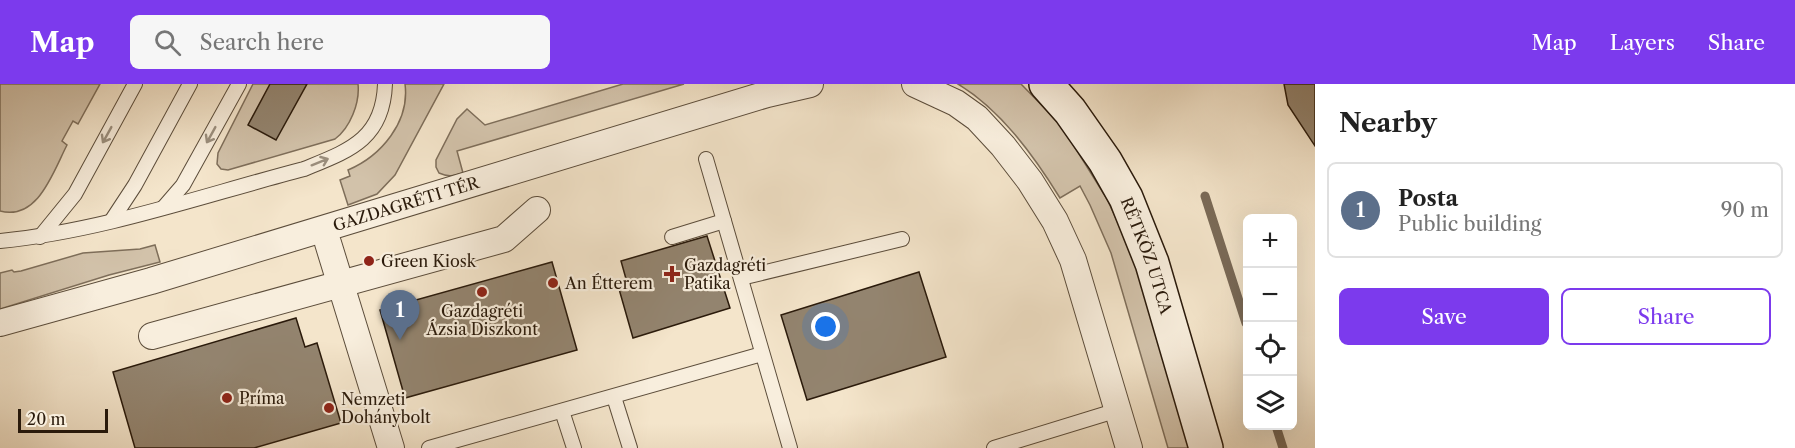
<!DOCTYPE html>
<meta charset="utf-8">
<style>
body{margin:0;font-family:"Libre Caslon Text",serif;background:#f6f6f6;color:#222}
.controls{position:absolute;right:18px;bottom:18px;display:grid;overflow:hidden;border-radius:9px;box-shadow:0 6px 24px #0002}
.controls button{width:54px;height:54px;display:grid;place-items:center;padding:0;border:0;border-bottom:2px solid #e0e0e0;background:#fff;color:#222;font:30px sans-serif}
.scale{position:absolute;left:18px;bottom:15px;width:90px;box-sizing:border-box;padding-left:6px;border:3px solid #2a1a0b;border-top:0;font-size:16px;line-height:21px;white-space:nowrap;color:#2a1a0b;-webkit-text-stroke:4px #f8eedd;paint-order:stroke}
.you{position:absolute;left:826px;top:243px;width:21px;height:21px;margin:-15px;border:4px solid #fff;border-radius:50%;background:#1a73e8;box-shadow:0 0 0 9px #1a73e833}
.badge{display:grid;place-items:center;width:39px;height:39px;border-radius:50%;background:#7c3aed;color:#fff;font-size:20px;font-weight:700}
.pin{position:absolute;translate:-50% -50px;filter:drop-shadow(0 2px 3px #0008)}
.pin::after{content:'';position:absolute;top:32px;width:21px;height:18px;background:inherit;clip-path:polygon(0 0,100% 0,50% 100%)}
.list{margin:0;padding:0;list-style:none}
h2{display:flex;justify-content:space-between;align-items:center;height:78px;margin:0;padding:0 24px;font-size:26px}
h2 small{font-size:20px;font-weight:400;color:#767676}
.list li{display:grid;grid-template-columns:39px 1fr auto;gap:18px;align-items:center;box-sizing:border-box;height:96px;margin:0 12px 12px;padding:0 12px;border:2px solid #e0e0e0;border-radius:9px}
.list b{display:block;font-size:22px;white-space:nowrap}
.list p{margin:0;font-size:20px;white-space:nowrap;color:#767676}
.list em{font-size:20px;font-style:normal;color:#767676}
.actions{display:flex;gap:12px;padding:18px 24px}
.actions a{flex:1;padding:14px 0;border:2px solid #7c3aed;border-radius:9px;text-align:center;font-size:21px;color:#7c3aed}
.actions .main{background:#7c3aed;color:#fff}
.icon{flex:none;width:33px;height:33px;fill:none;stroke:currentColor;stroke-width:2;stroke-linecap:round;stroke-linejoin:round}
.map{position:relative;flex:none;width:1315px;height:364px;overflow:hidden}
header{display:flex;align-items:center;gap:36px;box-sizing:border-box;height:84px;padding:0 30px;background:#7c3aed;color:#fff}
header strong{font-size:28px}
nav{display:flex;gap:33px;margin-inline-start:auto;font-size:21px}
.search{width:420px;height:54px;background:#f6f6f6;display:flex;align-items:center;gap:15px;box-sizing:border-box;padding:0 21px;border-radius:9px;color:#767676;font-size:22px}
main{display:flex}
aside{flex:1;background:#fff}
.map>svg:first-child{display:block}
.green{fill:#d2c2aa;stroke:#7e6e5a;stroke-width:1.5}
.lines{fill:none;stroke-linecap:round;stroke-linejoin:round}
.stream{stroke:#7a6a57;stroke-width:9}
.building{fill:#93846f;stroke:#2a1a0b;stroke-width:1.5}
.lane-casing{stroke:#5c4d3b;stroke-width:16}
.street-casing{stroke:#5c4d3b;stroke-width:28}
.secondary-casing{stroke:#2a1a0b;stroke-width:36}
.lane{stroke:#f8eedd;stroke-width:14}
.street{stroke:#f8eedd;stroke-width:26}
.secondary{stroke:#f8eedd;stroke-width:33}
.oneway{stroke:#9b8f7e}
.poi-dot{fill:#8f2418;stroke:#f8eedd;stroke-width:2}
.labels{text-anchor:middle;dominant-baseline:central;stroke-width:4.5;stroke-linejoin:round;paint-order:stroke}
.street-label{font-size:16px;fill:#2a1a0b;stroke:#f8eedd}
.poi-label{font-size:16px;fill:#2a1a0b;stroke:#f8eedd;text-anchor:start}
</style>
<header>
<strong>Map</strong>
<div class="search"><svg class="icon" aria-label="search" viewBox="0 0 24 24"><circle cx="10" cy="10" r="6"/><path d="M15 15l6 6"/></svg>Search here</div>
<nav><a>Map</a><a>Layers</a><a>Share</a></nav>
</header>
<main>
<div class="map">
<svg width="1315" height="364" viewBox="0 0 1315 364">
<rect width="100%" height="100%" fill="#f4e5cb"/>
<filter id="stains"><feTurbulence type="fractalNoise" baseFrequency=".00333" numOctaves="4"/><feColorMatrix values="0 0 0 0 .2 0 0 0 0 .09 0 0 0 0 .02 0 0 0 .5 -.17"/></filter>
<radialGradient id="worn" r=".72"><stop offset=".6" stop-color="#630" stop-opacity="0"/><stop offset="1" stop-color="#630" stop-opacity=".3"/></radialGradient>
<g class="green">
<path d="M0 0H100L78 40 73 37 62 57 67 61C53 88 38 137 0 127Z"/>
<path d="M253 0H358C360 19 350 44 335 55L228 86 221 85 217 80 218 69Z"/>
<path d="M405 0H444L395 91 377 110 348 121 340 96 350 92 348 86C381 72 410 38 405 0Z"/>
<path d="M623 0H684L457 67 463 89C453 92 448 93 439 89L436 83V76L457 35 467 25 485 41Z"/>
<path d="M958 0H1021L1061 41 1107 115 1131 167 1140 194 1190 364H1168L1111 169 1090 121 1080 102 1060 114C1034 72 1001 26 958 0Z"/>
<path d="M155 161 160 178 109 191 0 225V189L12 186 14 188 21 187 83 169 140 165Z"/>
</g>
<g class="lines">
<g class="stream">
<path d="M1205 112 1246 239"/>
<path d="M1276 342 1283 364"/>
</g>
</g>
<g class="building">
<path d="M270 0H307L276 56 248 41Z"/>
<path d="M1284 0H1315V62L1288 21Z"/>
<path d="M707 152 730 224 633 254 619 205 628 202 621 177Z"/>
<path d="M552 178 577 266 405 314 380 226Z"/>
<path d="M919 188 946 273 807 316 781 231Z"/>
<path d="M296 234 305 263 317 259 341 339 254 364H135L113 288Z"/>
</g>
<g class="lines">
<defs>
<g id="lane">
<path d="M706 75 790 364"/>
<path d="M164 123 183 101 239 0"/>
<path d="M112 136 135 101 190 0"/>
<path d="M40 153 75 110 135 0"/>
<path d="M672 153 724 137"/>
<path d="M0 157C103 147 204 111 304 85 348 67 383 56 385 0"/>
<path d="M741 194 902 155"/>
<path d="M614 313 630 364"/>
<path d="M562 327 574 364"/>
<path d="M429 364 762 270"/>
<path d="M994 364 1118 326"/>
</g>
<g id="street">
<path d="M915 0 956 19 977 34 1003 62 1030 97 1055 137 1073 176 1129 364"/>
<path d="M328 159 391 364"/>
<path id="s1" d="M0 239 151 197 767 10 810 0"/>
<path d="M152 252 504 155 537 126"/>
</g>
<g id="secondary">
<path id="s2" d="M1046 0 1070 27 1105 77 1126 114 1152 179 1206 364"/>
</g>
</defs>
<use href="#lane" class="lane-casing"/>
<use href="#street" class="street-casing"/>
<use href="#secondary" class="secondary-casing"/>
<use href="#lane" class="lane"/>
<use href="#street" class="street"/>
<use href="#secondary" class="secondary"/>
</g>
<defs><path id="oneway-shaft" d="M-6 0H5M1.5-3L5.5 0L1.5 3" fill="none" stroke-width="1.6" stroke-linecap="round" stroke-linejoin="round" transform="scale(1.5)"/></defs>
<g class="oneway">
<use href="#oneway-shaft" transform="translate(107 51) rotate(119)"/>
<use href="#oneway-shaft" transform="translate(211 51) rotate(119)"/>
<use href="#oneway-shaft" transform="translate(320 78) rotate(-22)"/>
</g>
<g class="poi-dot">
<circle cx="369" cy="177" r="6"/>
<path d="M669 181h6v6h6v6h-6v6h-6v-6h-6v-6h6z"/>
<circle cx="553" cy="199" r="6"/>
<circle cx="482" cy="208" r="6"/>
<circle cx="227" cy="314" r="6"/>
<circle cx="329" cy="324" r="6"/>
</g>
<g class="labels">
<g class="street-label">
<text stroke="none"><textPath href="#s1" startOffset="423">GAZDAGRÉTI TÉR</textPath></text>
<text stroke="none"><textPath href="#s2" startOffset="201">RÉTKÖZ UTCA</textPath></text>
</g>
<g class="poi-label">
<text x="381" y="177">Green Kiosk</text>
<text x="684" y="181">Gazdagréti<tspan x="684" dy="18">Patika</tspan></text>
<text x="565" y="199">An Étterem</text>
<text x="482" y="227" text-anchor="middle">Gazdagréti<tspan x="482" dy="18">Ázsia Diszkont</tspan></text>
<text x="239" y="314">Príma</text>
<text x="341" y="315">Nemzeti<tspan x="341" dy="18">Dohánybolt</tspan></text>
</g>
</g>
<rect width="100%" height="100%" filter="url(#stains)"/>
<rect width="100%" height="100%" fill="url(#worn)"/>
</svg>
<div class="controls">
<button>+</button>
<button>−</button>
<button><svg class="icon" aria-label="locate" viewBox="0 0 24 24"><circle cx="12" cy="12" r="6"/><path d="M12 2v4M12 18v4M2 12h4M18 12h4"/></svg></button>
<button><svg class="icon" aria-label="layers" viewBox="0 0 24 24"><path d="M12 4l9 5-9 5-9-5zM3 14l9 5 9-5"/></svg></button>
</div>
<div class="scale">20 m</div>
<div class="you"></div>
<div class="pin badge" style="left:400px;top:256px;background:#5c6f8a">1</div>
</div>
<aside>
<h2>Nearby<small></small></h2>
<ul class="list">
<li><span class="badge" style="background:#5c6f8a">1</span><div><b>Posta</b><p>Public building</p></div><em>90 m</em></li>
</ul>
<div class="actions"><a class="main">Save</a><a>Share</a></div>
</aside>
</main>
